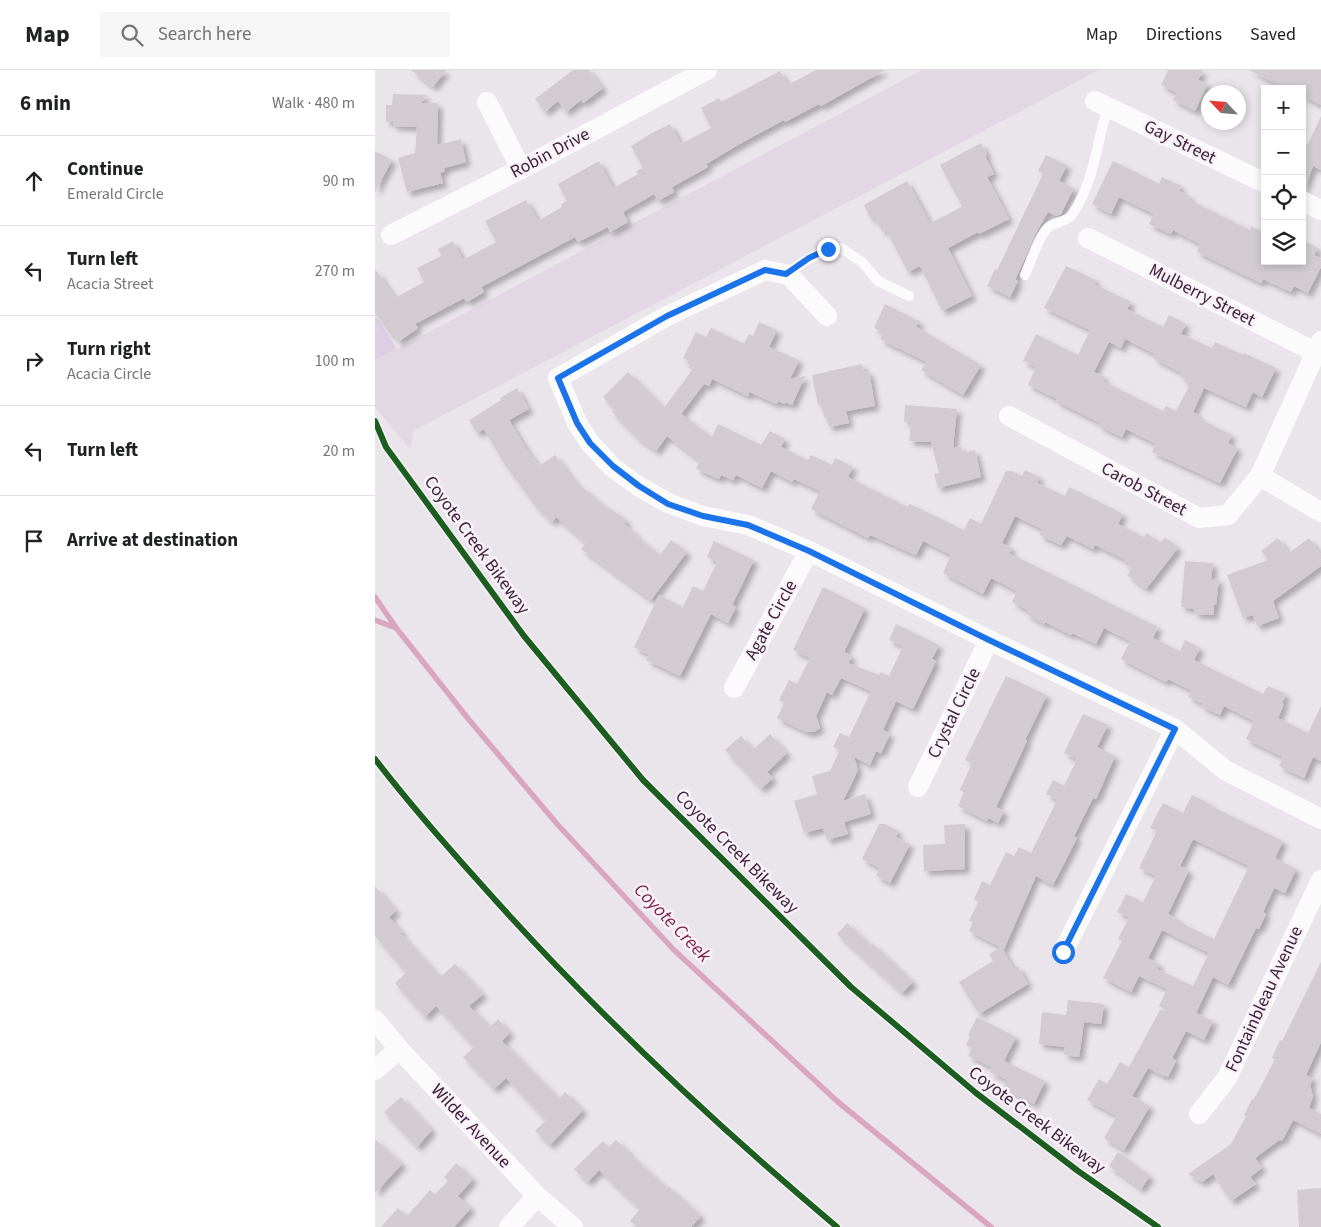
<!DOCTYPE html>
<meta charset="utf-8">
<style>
body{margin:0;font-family:"Source Sans 3",sans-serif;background:#f6f6f6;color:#202124}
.controls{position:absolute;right:15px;top:15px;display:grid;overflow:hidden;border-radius:0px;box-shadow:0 2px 8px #0003}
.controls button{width:45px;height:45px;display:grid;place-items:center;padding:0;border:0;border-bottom:1px solid #e0e0e0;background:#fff;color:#202124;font:25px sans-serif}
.compass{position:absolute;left:826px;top:15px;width:45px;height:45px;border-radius:50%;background:#fff;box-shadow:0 2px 8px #0003;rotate:296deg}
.stop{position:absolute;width:15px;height:15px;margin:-11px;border:4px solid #1a73e8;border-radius:50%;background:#fff}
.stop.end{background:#1a73e8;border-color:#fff;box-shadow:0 1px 5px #0008}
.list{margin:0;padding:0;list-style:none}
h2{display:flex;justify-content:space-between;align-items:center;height:65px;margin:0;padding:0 20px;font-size:21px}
h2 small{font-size:16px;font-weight:400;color:#757577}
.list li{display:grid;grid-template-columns:32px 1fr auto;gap:15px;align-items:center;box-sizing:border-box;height:90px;padding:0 20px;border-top:1px solid #e0e0e0}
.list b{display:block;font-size:19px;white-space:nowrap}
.list p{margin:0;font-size:16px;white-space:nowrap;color:#757577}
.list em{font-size:16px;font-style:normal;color:#757577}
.icon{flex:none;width:28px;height:28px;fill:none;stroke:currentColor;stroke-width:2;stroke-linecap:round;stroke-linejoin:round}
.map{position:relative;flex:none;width:946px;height:1157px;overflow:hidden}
header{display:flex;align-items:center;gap:30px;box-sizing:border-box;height:70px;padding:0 25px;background:#fff;border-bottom:1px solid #e0e0e0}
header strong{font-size:24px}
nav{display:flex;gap:28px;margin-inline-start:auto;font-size:18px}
.search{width:350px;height:45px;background:#f6f6f6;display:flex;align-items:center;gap:12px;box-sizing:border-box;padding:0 18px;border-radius:0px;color:#757577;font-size:19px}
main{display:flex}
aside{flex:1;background:#fff}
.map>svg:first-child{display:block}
.built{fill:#e1d8e3}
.green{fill:#ddcee4}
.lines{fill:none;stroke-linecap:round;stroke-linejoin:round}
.stream{stroke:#daa5be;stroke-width:5.5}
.building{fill:#d2ccd2;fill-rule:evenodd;filter:url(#shadow)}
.lane{stroke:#fcfbfc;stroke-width:10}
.street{stroke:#fcfbfc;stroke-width:20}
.cycleway-casing{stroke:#f9f3f9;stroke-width:9}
.cycleway{stroke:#1b5e20;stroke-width:6}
.route{stroke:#1a73e8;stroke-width:6}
.labels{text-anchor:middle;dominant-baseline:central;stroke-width:5;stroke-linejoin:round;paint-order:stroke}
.street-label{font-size:18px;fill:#3f223b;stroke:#f9f3f9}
.water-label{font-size:19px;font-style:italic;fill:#7c1b45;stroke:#f9f3f9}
</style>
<header>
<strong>Map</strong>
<div class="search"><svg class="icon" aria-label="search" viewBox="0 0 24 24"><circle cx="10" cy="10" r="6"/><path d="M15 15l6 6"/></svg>Search here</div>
<nav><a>Map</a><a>Directions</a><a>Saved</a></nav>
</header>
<main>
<aside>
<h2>6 min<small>Walk · 480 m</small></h2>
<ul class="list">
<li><svg class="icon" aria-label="ahead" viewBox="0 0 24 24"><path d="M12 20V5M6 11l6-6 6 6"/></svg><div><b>Continue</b><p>Emerald Circle</p></div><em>90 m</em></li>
<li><svg class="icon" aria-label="left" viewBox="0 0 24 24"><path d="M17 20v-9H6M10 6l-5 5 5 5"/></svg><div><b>Turn left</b><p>Acacia Street</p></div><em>270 m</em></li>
<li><svg class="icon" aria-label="right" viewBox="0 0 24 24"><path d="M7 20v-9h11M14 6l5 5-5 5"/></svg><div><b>Turn right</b><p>Acacia Circle</p></div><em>100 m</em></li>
<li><svg class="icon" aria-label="left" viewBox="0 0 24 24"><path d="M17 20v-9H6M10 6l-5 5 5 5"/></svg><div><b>Turn left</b></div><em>20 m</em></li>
<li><svg class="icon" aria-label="arrive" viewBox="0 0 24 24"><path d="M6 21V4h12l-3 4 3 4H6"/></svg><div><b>Arrive at destination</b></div></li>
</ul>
</aside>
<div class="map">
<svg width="946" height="1157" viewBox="0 0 946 1157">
<defs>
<filter id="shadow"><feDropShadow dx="4.5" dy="4.5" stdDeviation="2.5" flood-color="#0004"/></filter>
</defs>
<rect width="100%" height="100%" fill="#eae5eb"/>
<path class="built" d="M547 0H724L38 361 36 380 0 337V288L22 279Z"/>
<path class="green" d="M0 245 22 279 0 289Z"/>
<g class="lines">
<g class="stream">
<path d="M0 527 22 559 95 651 183 755 299 880 463 1032 616 1157"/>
<path d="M0 550 21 558"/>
</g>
</g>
<g class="building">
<path d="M36 0H71L58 17Z"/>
<path d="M198 0H214L228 18 208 33 206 30 191 42 183 31 170 42 160 29Z"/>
<path d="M441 0H510L446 36 444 34 410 52 409 50 368 72 331 94 333 97 297 117 299 122 283 131 279 124 248 142 253 152 235 162 233 157 203 172 200 167 106 217 109 222 92 232 89 228 40 254 43 258 23 272 18 264 16 265 0 243V199L20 228 49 212 42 198 66 186 63 179 78 171 88 190 121 172 110 151 151 130 163 151 187 137 186 134 192 131 183 114 224 91 238 118 263 104 261 101 268 98 256 76 275 64 295 54 306 74 336 58 326 38 344 28 346 32 405 1 413 15Z"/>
<path d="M793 0H828L823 10 833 14 820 41 798 30 802 23 786 15Z"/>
<path d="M874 0H946V35L927 26V19H913Z"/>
<path d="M18 24 52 25 46 33H63L62 75 86 69 91 92 69 98 70 101 65 103 68 113 32 122 23 88 40 83 42 57 18 56V52H11V35H17Z"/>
<path d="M946 46V100L938 96 929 120 927 119V71L933 74Z"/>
<path d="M606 73 612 84 610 86 619 104 612 107 634 149 604 164 603 162 573 178 597 226 567 241 545 196 533 202 511 160 508 162 499 147 496 149 489 135 532 111 555 153 581 140 587 136 565 95Z"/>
<path d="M0 81 17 90 0 122Z"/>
<path d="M671 85 692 95 684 111 699 118 686 144 682 146 673 142 662 161 640 210 643 211 635 227 612 216 620 199 622 200 668 104 663 101Z"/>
<path d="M738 91 784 114 787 107 806 116 804 121 815 126 813 129 875 160 876 156 890 163V191H927V170L943 178 939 185 946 189V197L933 223 919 216 916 222 888 209 886 213 822 182 825 174 798 160 796 164 774 154 779 144 744 127 736 144 717 134Z"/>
<path d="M691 196 721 210 719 214 756 232 752 239 788 257 794 245 811 254 806 264 837 278 840 272 868 285 869 283 901 298 887 327 878 322 871 337 829 318 818 342 824 345 823 348 857 365 853 373 863 378 845 413 777 382 781 374 751 359 747 367 724 356 725 353 681 331 682 329 653 315 661 297 648 291 661 264 703 285 715 260 669 238ZM750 269 780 284 778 288 807 303 805 306 813 310 811 315 814 316 801 341 791 336 788 341 728 311 730 307 719 302 734 272 746 278Z"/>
<path d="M510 234 546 252 540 256 606 295 588 325 546 300 552 292 506 270 507 262 499 258Z"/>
<path d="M384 252 402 260 394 277 424 290 415 309 430 306 417 335 410 332 409 334 403 331 402 334 374 322 373 326 337 309 334 316 329 314 306 344 337 367 343 354 386 375 395 361 410 369 406 377 433 390 436 385 457 395 460 388 478 397 473 407 533 437 535 434 589 460 595 448 606 454 631 401H637L647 406 650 400 665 407 662 413 690 426 694 417 748 444 743 454 769 467 772 463 785 473 790 467 803 478 771 519 752 505 757 499 749 493 751 490 720 475 718 479 692 466 686 475 664 465 667 459 640 446 627 473 637 478 634 483 783 557 778 568 805 581 810 570 825 578 819 590 888 624 893 616 911 624 907 633 909 634 903 648 933 663 946 636V691L938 687 929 708 904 696 908 687 871 669 879 651 849 636 845 645 826 636 828 634 813 627 817 621 793 609 791 612 746 589 755 571 729 558 721 574 697 563 696 565 670 552 669 554 651 544 653 540 637 532 642 521 616 508 608 524 568 503 576 485 548 471 541 485 495 465 493 468 436 439 445 421 419 409 417 412 396 401 387 418 361 405 358 410 346 405 344 409 321 399 325 391 292 366 281 381 264 369 237 342 240 339 228 327 253 302 289 338 317 300 313 298 316 292 308 288 321 262 331 267 336 258 367 273H369L374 264 378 266Z"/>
<path d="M487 294 489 302 494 301 500 336 471 341 474 353 454 357 451 347H449L446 334 443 335 437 305Z"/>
<path d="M142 318 154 339 134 350 152 380 164 396 180 385 205 419 207 417 234 440 236 439 252 451 249 454 261 464 260 465 285 485 296 470 312 482 276 530 206 479 211 473 181 447 177 452 162 438 128 392 109 359 102 363 94 350 126 330 125 328Z"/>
<path d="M530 335 582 339 578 378 586 376 588 383 600 380 606 407 563 418 559 404 564 403 556 372 534 371 536 352H529Z"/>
<path d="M903 468 914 483 934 468 946 485V496L898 531 904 548 882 556 878 545 868 548 852 505 893 490 886 481Z"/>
<path d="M339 471 379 490 357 535 361 537 353 553 336 544 305 606 271 590 274 585 259 577 284 525 308 537 318 516 328 521 342 492 332 487Z"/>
<path d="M810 491 838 493 836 510 844 508 841 535H839V545L819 544 820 539 806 537Z"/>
<path d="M448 517 490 538 469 582 477 586 473 593 504 605 505 602 514 606 528 576 514 570 521 554 564 575 557 589 561 591 538 639 521 631 508 660 515 664 506 683 501 681 495 695 479 687 483 700 468 731 490 724 496 744 469 752 473 764 452 770 448 758 429 763 419 731 442 724 437 706 455 701 465 680 458 677 465 663 474 667 496 621 466 608 457 625 452 622 441 646 445 658 439 662H431L402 648 409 633 404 630 414 610 422 614 435 588 418 580Z"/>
<path d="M631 606 672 625 650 670 652 671 621 737 629 741 623 753 613 748 612 751 583 736 589 722 585 720 597 693 590 690Z"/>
<path d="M708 644 733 655 722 677 740 686 721 729 718 728 699 766 702 768 678 815 661 806 629 879 594 861 598 852 594 851 603 832 599 829 607 811 615 815 631 782 639 786 644 777 656 783 682 730 671 724 678 710 689 716 702 689 689 683Z"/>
<path d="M395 664 412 683 392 702 398 708 386 719 350 680 366 666 378 680Z"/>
<path d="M817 725 835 734 834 735 908 771 900 788 921 799 910 823 899 818 888 842 891 844 884 859 881 858 853 915 838 907 821 943 838 951 829 970 811 961 797 988 801 991 793 1007 789 1005 788 1006 773 998 757 1026 775 1036 749 1080 729 1068 742 1046 712 1030 724 1009 732 1014 745 992 754 997 785 940 795 942 784 936 792 919 764 906 756 922 728 908 747 871 743 869 754 847 742 842 751 824 768 832 781 806 764 798 782 761 775 758 788 733 808 743ZM818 769 874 796 839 869 804 852 805 850 793 844 814 800 805 796ZM787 860 834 883 818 916 782 899 784 894 773 888Z"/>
<path d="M504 754H510L523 761 521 767 535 774 515 813 501 806 505 798 487 789Z"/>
<path d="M590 754V799L549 801 548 775 570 774 569 755Z"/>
<path d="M0 816 21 841 14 847 27 862 25 863 65 907 80 894 108 924 94 936 115 957 123 949 135 963 127 971 184 1029 190 1022 208 1040 175 1075 160 1061 171 1050 156 1034 131 1008 119 1019 88 987 99 977 61 936 50 947 20 913 31 903 0 866Z"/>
<path d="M472 853 496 876 497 873 538 912 527 923 462 864Z"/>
<path d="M626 877 639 899 643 896 653 914 604 944 584 912 618 891 614 884Z"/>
<path d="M946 892V972L931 1005 938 1008 935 1015 938 1026 934 1038 946 1044V1064L918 1050 907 1071 904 1070 880 1088 887 1098 875 1107 881 1114 856 1131 838 1104 827 1112 813 1104 856 1074 871 1046 869 1045 877 1029 878 1030 888 1013 900 989 897 988 905 970 907 971Z"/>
<path d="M693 930 729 934 726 954 709 952 704 987 689 985 690 977 664 974 667 942 691 945Z"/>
<path d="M602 947 641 967 629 991 670 1011 659 1034 643 1026 629 1016 632 1010 615 1002 617 997 593 986 597 978 591 975 595 966 593 965Z"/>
<path d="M26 1027 57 1060 42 1077 9 1042Z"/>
<path d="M0 1069 27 1094 0 1123Z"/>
<path d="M241 1070 254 1082 253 1083 292 1118 294 1117 326 1146 316 1157H262L255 1151 265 1139 224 1100 213 1112 199 1099 228 1071 234 1077Z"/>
<path d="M743 1082 775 1106 766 1119 734 1096Z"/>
<path d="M81 1093 98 1109 83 1126 96 1138 79 1157H6L23 1138 32 1146 55 1120 60 1124 73 1111 69 1107Z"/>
<path d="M946 1118V1157H924L922 1120Z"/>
</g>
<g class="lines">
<g class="lane">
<path d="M411 204C428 192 444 180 466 178L487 192 503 211 534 226"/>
<path d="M650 205C655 194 665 162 675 156 684 151 694 152 700 140 720 108 722 71 733 37"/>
</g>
<g class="street">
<path d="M720 31 890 113"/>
<path d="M112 32 146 99"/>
<path d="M927 131 946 140"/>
<path d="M16 165 146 99 332 0"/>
<path d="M713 168 940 282"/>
<path d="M452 246 414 205 390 200 292 246 183 308 202 353 215 373 237 397 263 416 293 433 328 446 373 455 434 481 614 570 800 659 850 700 946 749"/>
<path d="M634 346 824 448 853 445 885 406 946 442"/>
<path d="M885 406 946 271"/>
<path d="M359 618 434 481"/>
<path d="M543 717 614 570"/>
<path d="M688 882 800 659"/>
<path d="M0 950 24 979 162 1126 198 1157"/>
<path d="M0 1000 24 979"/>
<path d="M824 1044 852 1008 946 810"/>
<path d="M134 1157 162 1126"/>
</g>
<defs>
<g id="cycleway">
<path d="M0 351 11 377 149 566 268 710 476 917 601 1023 703 1101 783 1157"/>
<path d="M0 689C33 732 69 773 105 813 215 937 335 1050 462 1157"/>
</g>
</defs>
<use href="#cycleway" class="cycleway-casing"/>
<use href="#cycleway" class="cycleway"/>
</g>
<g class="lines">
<path class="route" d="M453 179 434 188 411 204 390 200 292 246 183 308 202 353 215 373 238 396 264 416 293 434 328 446 373 455 434 481 614 570 800 659 688 882"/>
</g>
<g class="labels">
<g class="street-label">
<text transform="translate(805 72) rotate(26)">Gay Street</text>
<text transform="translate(175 83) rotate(-28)">Robin Drive</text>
<text transform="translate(827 225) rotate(27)">Mulberry Street</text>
<text transform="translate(769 419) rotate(28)">Carob Street</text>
<text transform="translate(102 475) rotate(54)">Coyote Creek Bikeway</text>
<text transform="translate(396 550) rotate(-61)">Agate Circle</text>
<text transform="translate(579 643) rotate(-64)">Crystal Circle</text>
<text transform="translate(362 782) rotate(45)">Coyote Creek Bikeway</text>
<text transform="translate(889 929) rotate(-65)">Fontainbleau Avenue</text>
<text transform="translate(662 1050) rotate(37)">Coyote Creek Bikeway</text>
<text transform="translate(96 1056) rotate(47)">Wilder Avenue</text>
</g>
<g class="water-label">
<text transform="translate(297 853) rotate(46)">Coyote Creek</text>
</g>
</g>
</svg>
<div class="controls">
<button>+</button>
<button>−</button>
<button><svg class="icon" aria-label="locate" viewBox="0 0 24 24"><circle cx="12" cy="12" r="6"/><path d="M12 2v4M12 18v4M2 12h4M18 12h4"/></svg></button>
<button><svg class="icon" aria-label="layers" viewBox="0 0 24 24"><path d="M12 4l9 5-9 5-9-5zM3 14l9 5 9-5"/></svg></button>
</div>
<svg class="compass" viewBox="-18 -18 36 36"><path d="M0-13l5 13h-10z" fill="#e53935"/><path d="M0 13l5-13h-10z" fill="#757577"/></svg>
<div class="stop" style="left:688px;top:882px"></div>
<div class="stop end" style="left:453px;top:179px"></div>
</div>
</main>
